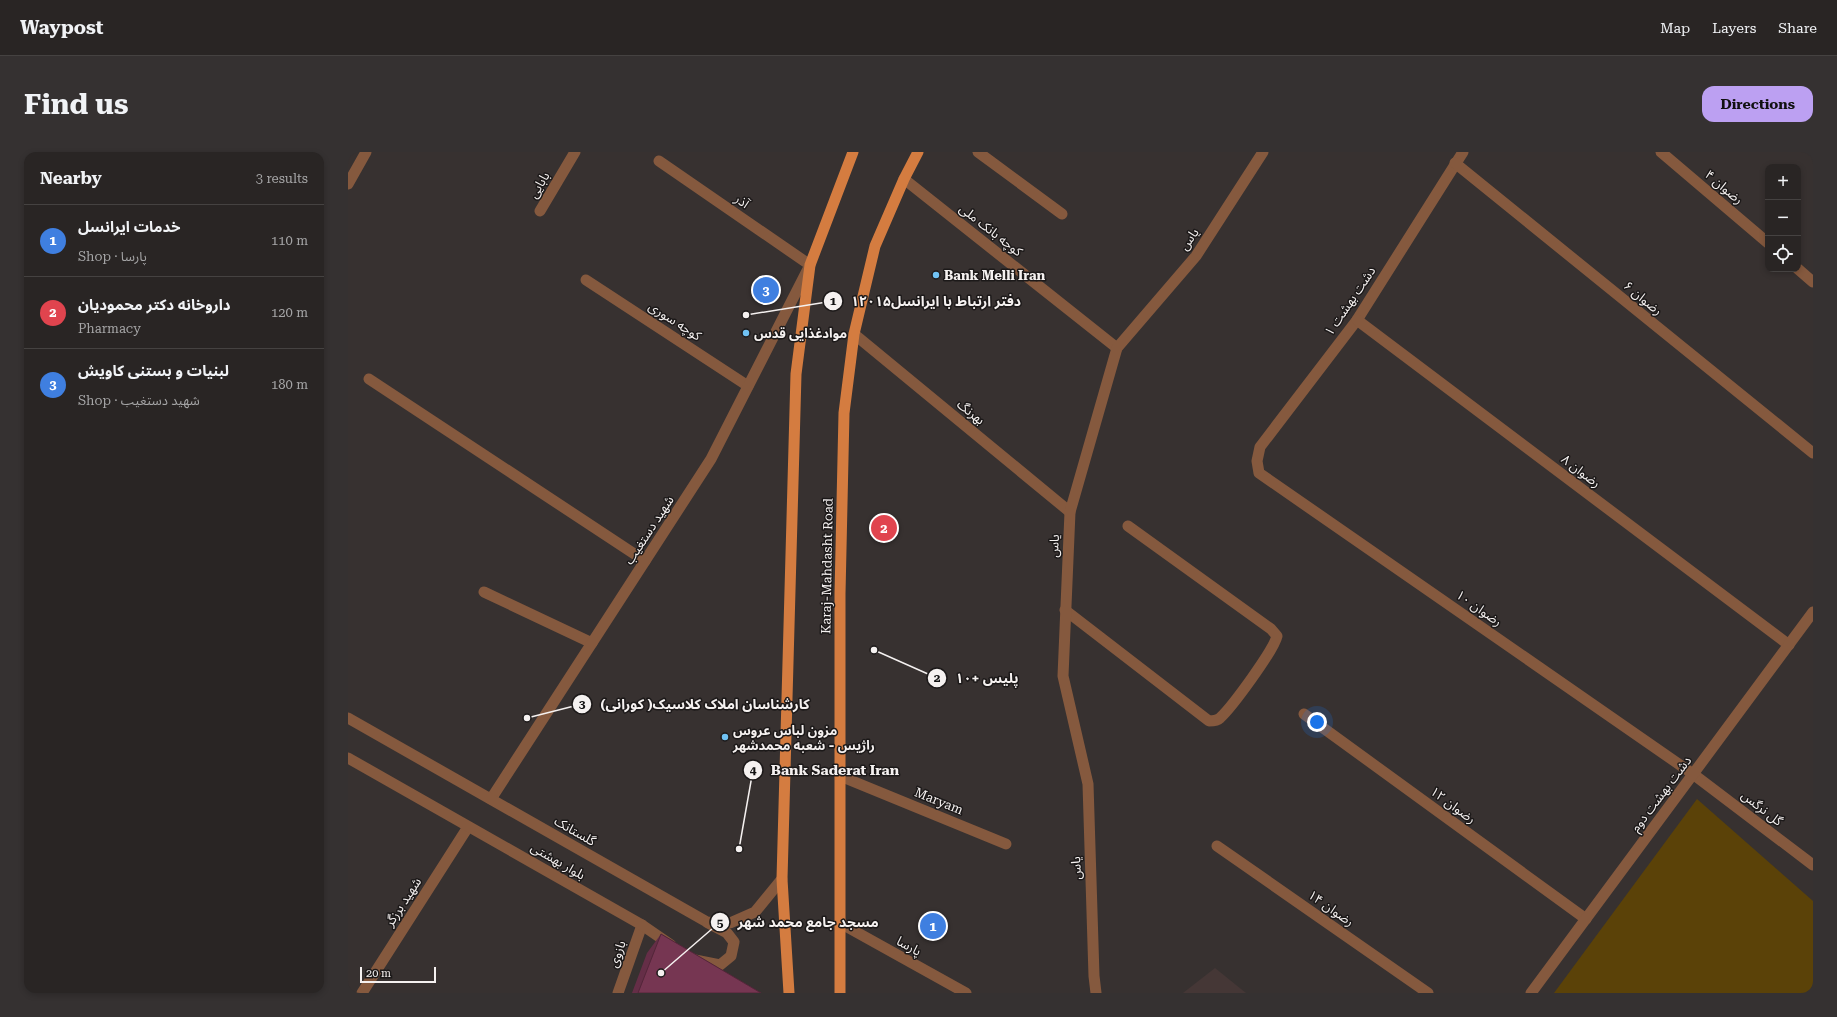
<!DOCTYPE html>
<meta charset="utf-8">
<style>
body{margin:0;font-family:"Roboto Serif","Noto Sans Arabic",serif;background:#353131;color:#f1f3f6}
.controls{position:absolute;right:12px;top:12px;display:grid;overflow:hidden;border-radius:8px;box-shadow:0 2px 6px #0003}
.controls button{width:36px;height:36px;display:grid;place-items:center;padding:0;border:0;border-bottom:1px solid #454241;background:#292524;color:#f1f3f6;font:20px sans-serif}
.scale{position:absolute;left:12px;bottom:10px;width:76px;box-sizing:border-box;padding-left:4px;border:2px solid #f5f1f0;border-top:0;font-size:11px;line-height:14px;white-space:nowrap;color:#f5f1f0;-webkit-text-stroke:3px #1c1919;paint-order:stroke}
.you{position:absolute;left:969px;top:570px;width:14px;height:14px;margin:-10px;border:3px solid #fff;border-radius:50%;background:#1a73e8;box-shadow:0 0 0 6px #1a73e833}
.badge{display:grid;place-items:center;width:26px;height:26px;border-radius:50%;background:#bca0f2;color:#fff;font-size:13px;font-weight:700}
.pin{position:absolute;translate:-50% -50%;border:2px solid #fff;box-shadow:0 1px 4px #0006}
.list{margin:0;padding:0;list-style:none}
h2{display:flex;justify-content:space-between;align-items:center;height:52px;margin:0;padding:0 16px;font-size:17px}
h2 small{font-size:13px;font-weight:400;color:#a5a5a6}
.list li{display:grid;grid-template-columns:26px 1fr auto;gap:12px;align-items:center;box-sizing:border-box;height:72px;padding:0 16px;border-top:1px solid #454241}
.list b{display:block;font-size:15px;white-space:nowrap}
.list p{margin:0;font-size:13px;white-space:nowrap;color:#a5a5a6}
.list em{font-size:13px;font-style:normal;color:#a5a5a6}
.icon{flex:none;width:22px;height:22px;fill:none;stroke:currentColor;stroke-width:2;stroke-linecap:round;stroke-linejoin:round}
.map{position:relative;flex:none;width:1465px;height:841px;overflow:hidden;border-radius:12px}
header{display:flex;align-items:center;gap:24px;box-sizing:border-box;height:56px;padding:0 20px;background:#292524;border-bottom:1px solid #454241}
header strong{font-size:19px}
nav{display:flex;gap:22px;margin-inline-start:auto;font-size:14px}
.intro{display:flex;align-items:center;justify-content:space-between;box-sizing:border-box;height:96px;padding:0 24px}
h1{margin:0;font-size:28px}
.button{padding:10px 18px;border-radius:12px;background:#bca0f2;color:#111;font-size:14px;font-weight:700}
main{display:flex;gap:24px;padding:0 24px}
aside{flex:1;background:#292524;border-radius:12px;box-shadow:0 2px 6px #0003}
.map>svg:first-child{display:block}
.built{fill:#453736}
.green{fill:#5b4208}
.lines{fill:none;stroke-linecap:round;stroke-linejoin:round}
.service{stroke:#85593e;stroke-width:11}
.minor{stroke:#85593e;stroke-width:11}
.tertiary{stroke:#85593e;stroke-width:11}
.primary{stroke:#d47c40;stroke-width:11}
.wall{fill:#652e47}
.building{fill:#763652;stroke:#532639}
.poi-dot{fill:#70c2f4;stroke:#1c1919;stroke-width:1.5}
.labels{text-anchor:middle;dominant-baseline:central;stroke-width:3;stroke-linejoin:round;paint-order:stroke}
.street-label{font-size:13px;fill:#f5f1f0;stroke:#1c1919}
.poi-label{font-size:13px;font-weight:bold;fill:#f5f1f0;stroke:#1c1919;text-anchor:start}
.leader{fill:none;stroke:#f5f1f0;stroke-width:1.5}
.callout-dot{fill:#f5f1f0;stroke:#1c1919;stroke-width:1.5}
.mark-label{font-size:12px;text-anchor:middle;font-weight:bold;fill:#111}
.callout-label{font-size:14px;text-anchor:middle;font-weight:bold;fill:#f5f1f0;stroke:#1c1919;stroke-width:3;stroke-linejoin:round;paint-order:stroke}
</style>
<header>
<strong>Waypost</strong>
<nav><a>Map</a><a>Layers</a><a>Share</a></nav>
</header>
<div class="intro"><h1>Find us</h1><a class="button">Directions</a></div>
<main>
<aside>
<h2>Nearby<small>3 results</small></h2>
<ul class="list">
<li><span class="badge" style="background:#3f7fe0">1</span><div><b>خدمات ایرانسل</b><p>Shop · پارسا</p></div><em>110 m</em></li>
<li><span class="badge" style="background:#e0444e">2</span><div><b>داروخانه دکتر محمودیان</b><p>Pharmacy</p></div><em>120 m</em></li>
<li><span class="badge" style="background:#3f7fe0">3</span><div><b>لبنیات و بستنی کاویش</b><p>Shop · شهید دستغیب</p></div><em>180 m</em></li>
</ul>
</aside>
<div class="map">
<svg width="1465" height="841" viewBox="0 0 1465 841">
<rect width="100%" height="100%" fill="#373130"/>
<path class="built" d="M867 816 898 841H835Z"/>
<path class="green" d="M1349 647 1465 749V841H1206Z"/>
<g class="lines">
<path class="service" d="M238 128 400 234"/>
<g class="minor">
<path d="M630 0 714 62"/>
<path d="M1115 0 1009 168 912 295 909 309 911 321 1345 622 1465 713"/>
<path d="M1313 0 1420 91"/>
<path d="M1107 11 1465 301"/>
<path d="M556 27 769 196"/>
<path d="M0 32 18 0"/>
<path d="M192 59 227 0"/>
<path d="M1450 117 1465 130"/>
<path d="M1009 168 1441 493"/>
<path d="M506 182 722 360"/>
<path d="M21 227 297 409"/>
<path d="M136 440 244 491"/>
<path d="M717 458 861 569C865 569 869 569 872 566 884 555 926 498 929 484L923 477 780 374"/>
<path d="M956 562 1238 767"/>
<path d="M492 624 658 692"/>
<path d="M143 647 363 307 462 113 311 9"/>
<path d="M869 694 1080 841"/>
<path d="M492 771 618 841"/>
<path d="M14 841 120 675"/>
<path d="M270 841 294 773"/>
<path d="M748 841 746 824 740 632 715 524 722 360 769 196 848 104 915 0"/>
<path d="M1183 841 1465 460"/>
</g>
<g class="tertiary">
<path d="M0 566 359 770 382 771 407 760 434 727"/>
<path d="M0 606 294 773 323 793"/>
<path d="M347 808 372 813 383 804 386 790 379 781 360 771"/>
</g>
<g class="primary">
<path d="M441 841 434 727 448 222 462 113 505 0"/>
<path d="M492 841V442L496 261 506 182 527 94 556 27 570 0"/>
</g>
</g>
<path class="wall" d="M313 782 413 841H284L299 801Z"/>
<path class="building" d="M313 782 413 841H290Z"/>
<g class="poi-dot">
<circle cx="588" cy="123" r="4"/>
<circle cx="398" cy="181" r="4"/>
<circle cx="377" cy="585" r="4"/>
</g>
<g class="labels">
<g class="street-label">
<text transform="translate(191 33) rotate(-59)">بابایی</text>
<text transform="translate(1376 35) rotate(40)">رضوان ۴</text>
<text transform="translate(394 49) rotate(35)">آذر</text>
<text transform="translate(643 78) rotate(38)">کوچه بانک ملی</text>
<text transform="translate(841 87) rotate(-55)">یاس</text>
<text transform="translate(1295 146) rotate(39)">رضوان ۶</text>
<text transform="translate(1002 149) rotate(-56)">دشت بهشت ۱</text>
<text transform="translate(327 169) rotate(33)">کوچه سوری</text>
<text transform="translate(623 260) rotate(39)">بهرنگ</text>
<text transform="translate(1233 319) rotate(37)">رضوان ۸</text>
<text transform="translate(301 378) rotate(-57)">شهید دستغیب</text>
<text transform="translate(706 394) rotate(-88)">یاس</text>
<text transform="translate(479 414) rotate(-89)">Karaj-Mahdasht Road</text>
<text transform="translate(1131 456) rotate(35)">رضوان ۱۰</text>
<text transform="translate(1313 642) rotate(-53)">دشت بهشت دوم</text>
<text transform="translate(591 649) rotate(22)">Maryam</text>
<text transform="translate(1105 653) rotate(36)">رضوان ۱۲</text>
<text transform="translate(1414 656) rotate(38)">گل نرگس</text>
<text transform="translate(227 679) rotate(30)">گلستانک</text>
<text transform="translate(210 709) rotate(30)">بلوار بهشتی</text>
<text transform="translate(728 716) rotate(-92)">یاس</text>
<text transform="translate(55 750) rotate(-57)">شهید برزگر</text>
<text transform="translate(983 756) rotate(35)">رضوان ۱۴</text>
<text transform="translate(561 794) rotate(29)">پارسا</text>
<text transform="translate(269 802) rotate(-71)">بازوی</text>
</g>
<g class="poi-label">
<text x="596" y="123">Bank Melli Iran</text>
<text x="406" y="181">موادغذایی قدس</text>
<text x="385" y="578">مزون لباس عروس<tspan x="385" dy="15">راژیس - شعبه محمدشهر</tspan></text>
</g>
</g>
<path class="leader" d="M398 163L485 149M526 498L589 526M179 566L234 552M391 697L405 618M313 821L372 770"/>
<g class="callout-dot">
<circle cx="398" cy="163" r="4"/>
<circle cx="526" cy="498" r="4"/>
<circle cx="179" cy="566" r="4"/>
<circle cx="391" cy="697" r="4"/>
<circle cx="313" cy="821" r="4"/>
<circle cx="485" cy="149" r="10"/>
<circle cx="589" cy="526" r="10"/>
<circle cx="234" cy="552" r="10"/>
<circle cx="405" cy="618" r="10"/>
<circle cx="372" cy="770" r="10"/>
</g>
<g class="mark-label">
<text x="485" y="153">1</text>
<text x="589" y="530">2</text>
<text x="234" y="556">3</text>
<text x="405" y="622">4</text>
<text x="372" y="775">5</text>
</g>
<g class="callout-label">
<text x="588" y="154">دفتر ارتباط با ایرانسل۱۲۰۱۵</text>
<text x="639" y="531">پلیس +۱۰</text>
<text x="357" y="557">کارشناسان املاک کلاسیک( کورانی)</text>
<text x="487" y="623">Bank Saderat Iran</text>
<text x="460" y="775">مسجد جامع محمد شهر</text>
</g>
</svg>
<div class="controls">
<button>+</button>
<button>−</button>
<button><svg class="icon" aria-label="locate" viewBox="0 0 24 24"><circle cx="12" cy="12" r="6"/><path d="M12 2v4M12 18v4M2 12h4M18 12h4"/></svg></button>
</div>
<div class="scale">20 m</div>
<div class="you"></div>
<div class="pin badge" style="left:585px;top:774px;background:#3f7fe0">1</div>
<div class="pin badge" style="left:536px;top:376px;background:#e0444e">2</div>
<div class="pin badge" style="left:418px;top:138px;background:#3f7fe0">3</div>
</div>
</main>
